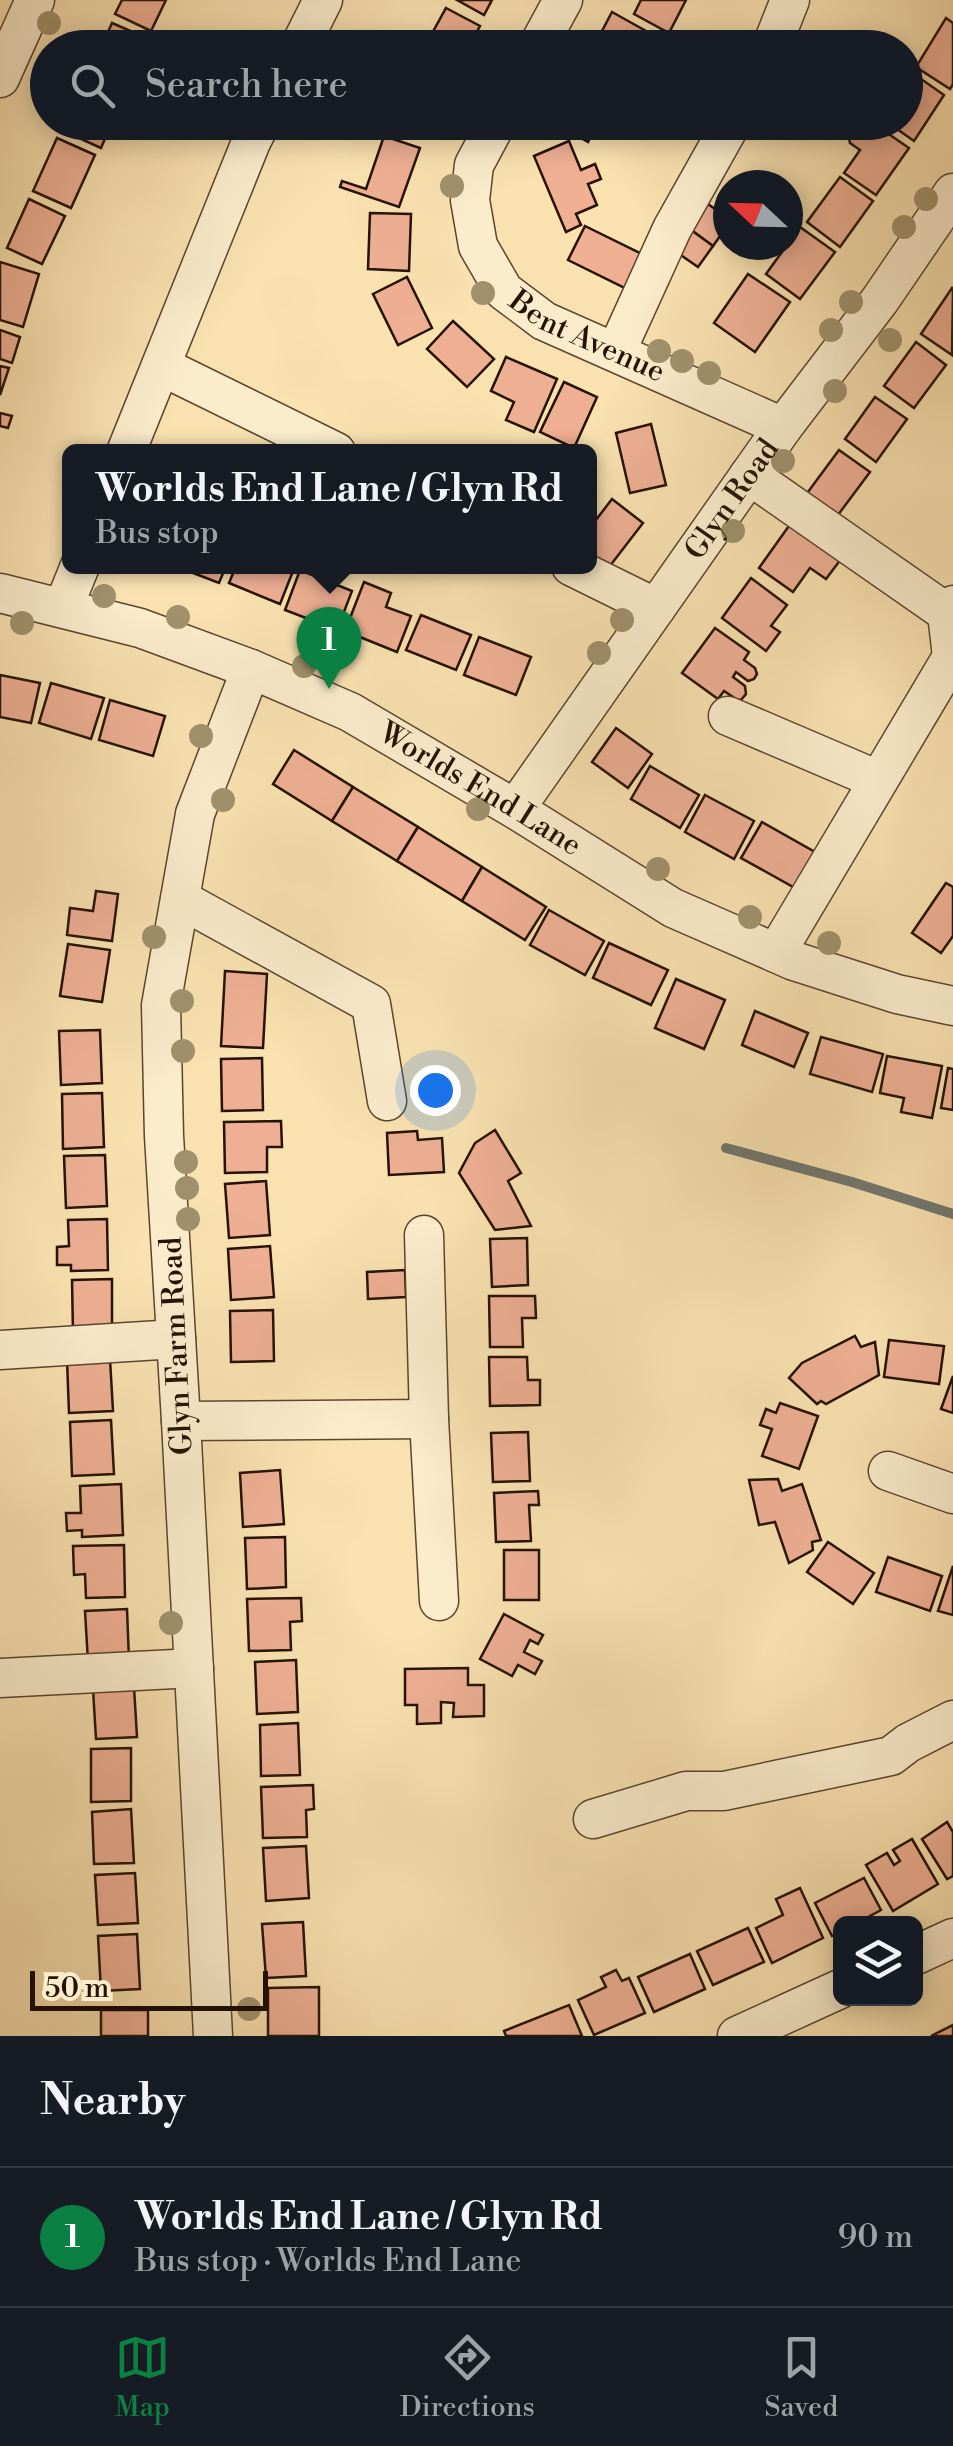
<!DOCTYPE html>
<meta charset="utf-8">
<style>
body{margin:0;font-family:"Libre Bodoni",serif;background:#242831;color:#f1f3f6}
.controls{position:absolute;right:30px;bottom:30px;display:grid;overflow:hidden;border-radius:15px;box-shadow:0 5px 25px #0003}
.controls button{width:90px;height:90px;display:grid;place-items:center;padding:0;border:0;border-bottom:2px solid #363941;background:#171b24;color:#f1f3f6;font:50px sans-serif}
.compass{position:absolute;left:713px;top:170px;width:90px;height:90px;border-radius:50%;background:#171b24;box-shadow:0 5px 25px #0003;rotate:292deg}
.scale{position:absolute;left:30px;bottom:25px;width:238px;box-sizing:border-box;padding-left:10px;border:5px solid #251203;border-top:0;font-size:28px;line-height:35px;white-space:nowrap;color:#251203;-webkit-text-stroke:8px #fbeccc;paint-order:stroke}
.you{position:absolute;left:435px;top:1090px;width:35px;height:35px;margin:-25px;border:8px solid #fff;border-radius:50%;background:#1a73e8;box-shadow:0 0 0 15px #1a73e833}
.badge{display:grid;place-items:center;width:65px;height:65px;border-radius:50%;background:#0b8043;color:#fff;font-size:32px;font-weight:700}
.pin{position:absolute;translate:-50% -82px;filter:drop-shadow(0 2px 5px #0008)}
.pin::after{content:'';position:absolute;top:52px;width:35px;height:30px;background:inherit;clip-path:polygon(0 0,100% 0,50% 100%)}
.popup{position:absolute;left:62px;top:444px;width:535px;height:130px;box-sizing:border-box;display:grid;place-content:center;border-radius:15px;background:#171b24;filter:drop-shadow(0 2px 8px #0005);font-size:32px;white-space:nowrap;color:#9ea1a6}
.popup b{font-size:38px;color:#f1f3f6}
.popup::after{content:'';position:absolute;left:50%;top:100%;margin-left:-20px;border:20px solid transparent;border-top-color:#171b24}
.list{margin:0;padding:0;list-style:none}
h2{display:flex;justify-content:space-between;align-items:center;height:130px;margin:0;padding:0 40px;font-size:42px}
h2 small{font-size:32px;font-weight:400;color:#9ea1a6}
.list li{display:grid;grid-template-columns:65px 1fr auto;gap:30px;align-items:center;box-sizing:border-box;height:140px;padding:0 40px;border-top:2px solid #363941}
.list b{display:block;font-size:38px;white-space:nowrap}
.list p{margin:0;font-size:32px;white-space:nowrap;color:#9ea1a6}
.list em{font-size:32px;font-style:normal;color:#9ea1a6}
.icon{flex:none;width:55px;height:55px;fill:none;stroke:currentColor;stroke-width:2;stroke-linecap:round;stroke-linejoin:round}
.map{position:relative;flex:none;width:953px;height:2036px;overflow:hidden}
.search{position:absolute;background:#171b24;box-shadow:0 5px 25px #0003;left:30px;right:30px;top:30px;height:110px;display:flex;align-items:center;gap:25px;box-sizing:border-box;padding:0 35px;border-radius:55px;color:#9ea1a6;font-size:38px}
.sheet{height:270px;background:#171b24}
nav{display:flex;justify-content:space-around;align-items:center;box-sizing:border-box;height:140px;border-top:2px solid #363941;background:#171b24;font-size:28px;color:#9ea1a6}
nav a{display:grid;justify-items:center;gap:5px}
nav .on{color:#0b8043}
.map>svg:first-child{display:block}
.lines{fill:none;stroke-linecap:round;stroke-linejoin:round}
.stream{stroke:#71776f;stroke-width:10}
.building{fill:#eeaf93;stroke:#251203;stroke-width:2.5}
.minor-casing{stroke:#5a462e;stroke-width:41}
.minor{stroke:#fbeccc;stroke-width:38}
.tree{fill:#a0916c}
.labels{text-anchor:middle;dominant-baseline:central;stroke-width:8;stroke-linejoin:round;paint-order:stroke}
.street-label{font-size:30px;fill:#251203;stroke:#fbeccc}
</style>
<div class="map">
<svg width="953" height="2036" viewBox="0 0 953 2036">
<rect width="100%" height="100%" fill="#f9e1b0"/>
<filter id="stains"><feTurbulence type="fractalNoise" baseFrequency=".002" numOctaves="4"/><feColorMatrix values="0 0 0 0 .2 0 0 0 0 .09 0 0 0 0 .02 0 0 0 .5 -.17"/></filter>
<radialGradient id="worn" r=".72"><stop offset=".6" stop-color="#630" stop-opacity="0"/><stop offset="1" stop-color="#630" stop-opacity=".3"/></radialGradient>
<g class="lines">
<path class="stream" d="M726 1148 852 1182 953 1214"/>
</g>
<g class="building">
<path d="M122 0H166L151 31 115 14Z"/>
<path d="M457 0H492L484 15Z"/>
<path d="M641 0H686L669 33 634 14Z"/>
<path d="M446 8 480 26 468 48H424Z"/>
<path d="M612 12 646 31 637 48H593Z"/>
<path d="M946 18 953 23V84L950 89 916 67Z"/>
<path d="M112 23 149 39 146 48H101Z"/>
<path d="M911 72 944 95 914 141 887 122H906V80Z"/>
<path d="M65 122H112L101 148 61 130Z"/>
<path d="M393 122H427L418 138Z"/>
<path d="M553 122H598L588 142Z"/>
<path d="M877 126 909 148 876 195 844 173 860 150 850 143 849 138 853 132H860L869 138Z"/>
<path d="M384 136 420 148 399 207 340 187 342 181 366 189Z"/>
<path d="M57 138 95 155 71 208 33 191Z"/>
<path d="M569 141 581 170 595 164 601 179 588 184 597 205 576 214 581 225 566 232 534 156Z"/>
<path d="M840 177 873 201 840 247 807 222Z"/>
<path d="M29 199 65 216 42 264 7 248Z"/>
<path d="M705 202 728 218V225L713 246 687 227Z"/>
<path d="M370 213 411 214 409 271 368 269Z"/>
<path d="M585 226 648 257 631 291 568 260Z"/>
<path d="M687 227 713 246 698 267 672 249Z"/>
<path d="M800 227 835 252 800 299 766 274Z"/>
<path d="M0 262 39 274 23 327 0 320Z"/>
<path d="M748 274 790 302 755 352 714 323Z"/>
<path d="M407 277 432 328 398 345 373 294Z"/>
<path d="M952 288 953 289 952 355 921 334Z"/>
<path d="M453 321 494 359 467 387 427 349Z"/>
<path d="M0 330 20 337 12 363 0 359Z"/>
<path d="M916 342 946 365 914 408 884 386Z"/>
<path d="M506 357 557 379 534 432 506 420 514 402 491 391Z"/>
<path d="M0 366 9 368 0 395Z"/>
<path d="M564 382 597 397 574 448 540 432Z"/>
<path d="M875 397 907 419 876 462 845 439Z"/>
<path d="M0 413 12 416 8 428 0 426Z"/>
<path d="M651 424 666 485 630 493 616 433Z"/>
<path d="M839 450 870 472 832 523 802 500Z"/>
<path d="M612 499 643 523 606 571 589 558V529Z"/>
<path d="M791 523 841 559 826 579 810 568 793 592 759 568Z"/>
<path d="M175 566H226L219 583Z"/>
<path d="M236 566H295L280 604 229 583Z"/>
<path d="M300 570 352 591 337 630 285 610Z"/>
<path d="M751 578 787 605 771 626 780 632 766 651 722 618Z"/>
<path d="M364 582 391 593 386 607 411 616 397 652 345 631Z"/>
<path d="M421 615 471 635 456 670 406 650Z"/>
<path d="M715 628 749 652 744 660 755 668 757 674 754 679 748 681 736 672 733 677 745 686 746 694 741 700 736 699 724 691 718 699 682 673Z"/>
<path d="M479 637 531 657 516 695 464 675Z"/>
<path d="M0 675 40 683 31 723 0 717Z"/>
<path d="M51 683 104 698 91 739 39 723Z"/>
<path d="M110 700 165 716 153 756 99 740Z"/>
<path d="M616 728 652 754 628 788 592 762Z"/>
<path d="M294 750 353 787 332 821 273 784Z"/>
<path d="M650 766 699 795 680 828 631 799Z"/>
<path d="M353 787 418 827 397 861 332 821Z"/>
<path d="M705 795 754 821 734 859 685 832Z"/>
<path d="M762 822 815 852 795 888 741 858Z"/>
<path d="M418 827 482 867 462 901 397 861Z"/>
<path d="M482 867 546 907 525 940 462 901Z"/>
<path d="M946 883 953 887V936L941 953 912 933Z"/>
<path d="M96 891 118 894 112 941 67 935 70 908 93 911Z"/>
<path d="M549 910 604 941 585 975 530 945Z"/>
<path d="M609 943 668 970 651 1005 593 978Z"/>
<path d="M68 944 110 950 102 1002 60 996Z"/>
<path d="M225 971 267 974 263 1048 221 1046Z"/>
<path d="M676 979 725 1000 704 1049 655 1028Z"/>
<path d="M755 1011 808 1033 794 1067 742 1045Z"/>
<path d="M100 1030 102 1083 61 1085 59 1031Z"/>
<path d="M821 1037 883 1054 872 1092 810 1074Z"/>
<path d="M887 1056 942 1066 932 1118 901 1112 904 1098 880 1093Z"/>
<path d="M262 1058 263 1110 222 1111 221 1059Z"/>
<path d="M948 1068 953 1069V1110L941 1108Z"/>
<path d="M102 1093 104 1147 63 1149 62 1094Z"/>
<path d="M281 1121 282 1147H267V1172L225 1173 224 1122Z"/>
<path d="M495 1130 521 1173 508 1181 531 1226 495 1230 459 1173 475 1143Z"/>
<path d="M417 1131 418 1140 442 1138 444 1172 389 1175 387 1133Z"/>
<path d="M105 1155 107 1206 66 1208 64 1156Z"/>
<path d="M266 1181 270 1235 229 1238 225 1184Z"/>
<path d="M107 1219 108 1270 71 1271V1265H57V1247L69 1246 68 1220Z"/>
<path d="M527 1238 528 1285 492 1287 490 1239Z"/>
<path d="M270 1246 274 1297 231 1300 228 1249Z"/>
<path d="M405 1270 406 1297 368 1299 367 1272Z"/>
<path d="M112 1279V1333H73L72 1280Z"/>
<path d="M489 1296H535L536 1318H522L523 1347H490Z"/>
<path d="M273 1310 274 1361 231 1362 230 1311Z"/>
<path d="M855 1336 861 1347 875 1342 879 1375 826 1404 821 1401 817 1404 789 1378 802 1363Z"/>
<path d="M889 1340 944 1346 939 1384 884 1377Z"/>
<path d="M489 1357H527L528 1380H540V1405L490 1406Z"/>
<path d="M110 1359 113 1411 69 1413 67 1360Z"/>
<path d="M953 1376V1413L941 1409Z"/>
<path d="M780 1403 818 1416 799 1469 762 1456 772 1429 760 1425 766 1409 776 1413Z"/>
<path d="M111 1420 114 1474 72 1476 70 1422Z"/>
<path d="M528 1432 530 1481 493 1482 491 1433Z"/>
<path d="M280 1470 284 1524 243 1527 240 1473Z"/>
<path d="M778 1479 782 1491 802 1484 821 1540 812 1542 813 1550 789 1563 775 1522 759 1525 749 1480Z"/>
<path d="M121 1484 123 1535 82 1537V1530L67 1531 66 1513H81L80 1486Z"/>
<path d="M538 1491 539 1505H529L531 1541 496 1542 494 1493Z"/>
<path d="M285 1537 286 1587 247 1589 245 1538Z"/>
<path d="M828 1542 874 1573 853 1604 807 1572Z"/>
<path d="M124 1545 125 1597 86 1598 85 1574 74 1575 73 1546Z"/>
<rect x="504" y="1550" width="35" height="50"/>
<path d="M888 1557 942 1576 930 1611 876 1592Z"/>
<path d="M953 1566V1615L938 1611Z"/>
<path d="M301 1598 302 1621 290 1622 291 1650 249 1651 247 1599Z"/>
<path d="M127 1609 129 1660 88 1662 85 1611Z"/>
<path d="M504 1614 543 1635 538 1644 530 1640 524 1652 542 1661 535 1674 518 1665 512 1676 480 1659Z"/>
<path d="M296 1660 298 1712 257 1714 255 1662Z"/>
<path d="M468 1668V1685H484V1716L453 1717 454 1703 441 1702V1723L417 1724V1705H405V1669Z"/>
<path d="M134 1687 137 1737 96 1739 93 1689Z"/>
<path d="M298 1723 300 1775 261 1776 260 1725Z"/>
<path d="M131 1748V1801L91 1802V1749Z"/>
<path d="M313 1785 314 1809 306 1810 307 1837 263 1838 261 1787Z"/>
<path d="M131 1809 134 1863 94 1864 92 1812Z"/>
<path d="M947 1822 953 1832V1876L947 1879 922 1839Z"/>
<path d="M912 1839 938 1884 893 1911 866 1865 887 1853 894 1865 900 1861 893 1850Z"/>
<path d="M306 1846 309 1898 266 1901 263 1848Z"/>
<path d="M135 1873 138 1923 98 1925 95 1875Z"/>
<path d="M864 1878 881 1910 855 1924H840V1931L832 1936 815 1903Z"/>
<path d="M800 1888 823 1938 772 1963 756 1928 783 1915 776 1899Z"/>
<path d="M303 1922 306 1976 266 1978 262 1924Z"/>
<path d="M748 1928 764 1962 713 1985 697 1951Z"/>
<path d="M137 1934 140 1989 101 1991 98 1936Z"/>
<path d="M690 1954 705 1989 654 2012 638 1977Z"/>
<path d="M616 1970 622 1981 629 1978 645 2013 594 2035 578 2000 606 1987 601 1977Z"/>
<path d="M319 1987V2036H268V1988Z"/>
<path d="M569 2005 582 2036H506L504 2031Z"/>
<rect x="101" y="2010" width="47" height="26"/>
<path d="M953 2025V2036H931Z"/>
</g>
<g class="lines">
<defs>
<g id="minor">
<path d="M299 48 323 0"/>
<path d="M537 48 563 0"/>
<path d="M771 48 790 0"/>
<path d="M0 78 35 0"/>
<path id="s1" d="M497 122 474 165 470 200 478 246 504 291 544 321 783 427"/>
<path d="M616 352 672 229 732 122"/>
<path d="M161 366 336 452"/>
<path d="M126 452 251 142 261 122"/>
<path d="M749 475 947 613"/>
<path d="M571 566 656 608"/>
<path id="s2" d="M0 593 140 628 251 669 350 712 515 809 673 908 794 961 897 994 953 1006"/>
<path d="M63 608 80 566"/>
<path d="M728 716 878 780"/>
<path id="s3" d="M515 809 783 427 880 300 953 193"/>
<path d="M180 899 371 1004 387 1101"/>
<path d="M776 953 952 657 947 613 953 605"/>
<path d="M424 1235 429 1419 439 1601"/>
<path d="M0 1350 176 1339"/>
<path d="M181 1421 429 1419"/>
<path d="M888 1471 953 1494"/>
<path d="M0 1678 194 1668"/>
<path d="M593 1819 686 1791H724L891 1756 908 1743 953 1720"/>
<path d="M916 1955 953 1938"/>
<path d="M213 2036 181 1421 164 1136 161 1005 195 814 251 669"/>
<path d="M737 2036 840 1989"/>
</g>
</defs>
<use href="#minor" class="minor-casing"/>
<use href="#minor" class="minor"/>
</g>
<g class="tree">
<circle cx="49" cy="23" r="12"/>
<circle cx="452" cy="186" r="12"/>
<circle cx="926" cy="199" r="12"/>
<circle cx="904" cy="227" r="12"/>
<circle cx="483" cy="293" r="12"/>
<circle cx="851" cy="302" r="12"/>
<circle cx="831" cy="330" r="12"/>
<circle cx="890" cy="340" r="12"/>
<circle cx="659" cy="351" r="12"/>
<circle cx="682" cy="361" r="12"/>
<circle cx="709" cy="373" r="12"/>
<circle cx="835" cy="391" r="12"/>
<circle cx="783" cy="461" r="12"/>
<circle cx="733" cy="531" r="12"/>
<circle cx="104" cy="596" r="12"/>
<circle cx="178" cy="617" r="12"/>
<circle cx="622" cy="620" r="12"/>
<circle cx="22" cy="623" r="12"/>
<circle cx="599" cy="653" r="12"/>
<circle cx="304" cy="666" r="12"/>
<circle cx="201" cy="736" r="12"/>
<circle cx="223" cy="800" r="12"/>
<circle cx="478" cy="809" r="12"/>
<circle cx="658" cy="869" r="12"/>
<circle cx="750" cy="917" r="12"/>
<circle cx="154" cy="937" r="12"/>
<circle cx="829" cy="943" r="12"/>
<circle cx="182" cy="1001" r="12"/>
<circle cx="183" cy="1051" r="12"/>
<circle cx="186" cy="1162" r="12"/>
<circle cx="187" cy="1188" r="12"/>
<circle cx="188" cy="1219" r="12"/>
<circle cx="171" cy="1623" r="12"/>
<circle cx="249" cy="2009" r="12"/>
</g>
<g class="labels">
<g class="street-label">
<text stroke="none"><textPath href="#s1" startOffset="278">Bent Avenue</textPath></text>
<text stroke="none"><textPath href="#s3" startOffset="378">Glyn Road</textPath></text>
<text stroke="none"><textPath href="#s2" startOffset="522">Worlds End Lane</textPath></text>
<text transform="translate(177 1346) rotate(-93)">Glyn Farm Road</text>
</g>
</g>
<rect width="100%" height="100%" filter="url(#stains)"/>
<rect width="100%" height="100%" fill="url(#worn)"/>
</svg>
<div class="controls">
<button><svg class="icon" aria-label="layers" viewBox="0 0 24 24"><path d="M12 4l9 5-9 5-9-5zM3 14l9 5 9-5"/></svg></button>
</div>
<svg class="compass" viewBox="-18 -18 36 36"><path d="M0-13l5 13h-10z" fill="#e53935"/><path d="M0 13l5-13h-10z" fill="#9ea1a6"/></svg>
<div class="scale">50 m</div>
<div class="you"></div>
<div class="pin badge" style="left:329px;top:689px">1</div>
<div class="popup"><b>Worlds End Lane / Glyn Rd</b>Bus stop</div>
<div class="search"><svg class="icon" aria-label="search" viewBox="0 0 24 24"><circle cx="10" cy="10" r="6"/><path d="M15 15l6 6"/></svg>Search here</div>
</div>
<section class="sheet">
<h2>Nearby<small></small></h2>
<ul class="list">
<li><span class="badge">1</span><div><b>Worlds End Lane / Glyn Rd</b><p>Bus stop · Worlds End Lane</p></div><em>90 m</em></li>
</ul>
</section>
<nav>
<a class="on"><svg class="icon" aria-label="map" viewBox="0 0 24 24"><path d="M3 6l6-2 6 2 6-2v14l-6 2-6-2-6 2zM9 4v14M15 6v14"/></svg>Map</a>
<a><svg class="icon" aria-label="directions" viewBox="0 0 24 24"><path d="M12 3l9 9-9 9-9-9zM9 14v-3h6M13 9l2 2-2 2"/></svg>Directions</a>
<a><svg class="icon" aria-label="saved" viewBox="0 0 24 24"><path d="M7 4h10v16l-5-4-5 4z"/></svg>Saved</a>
</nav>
